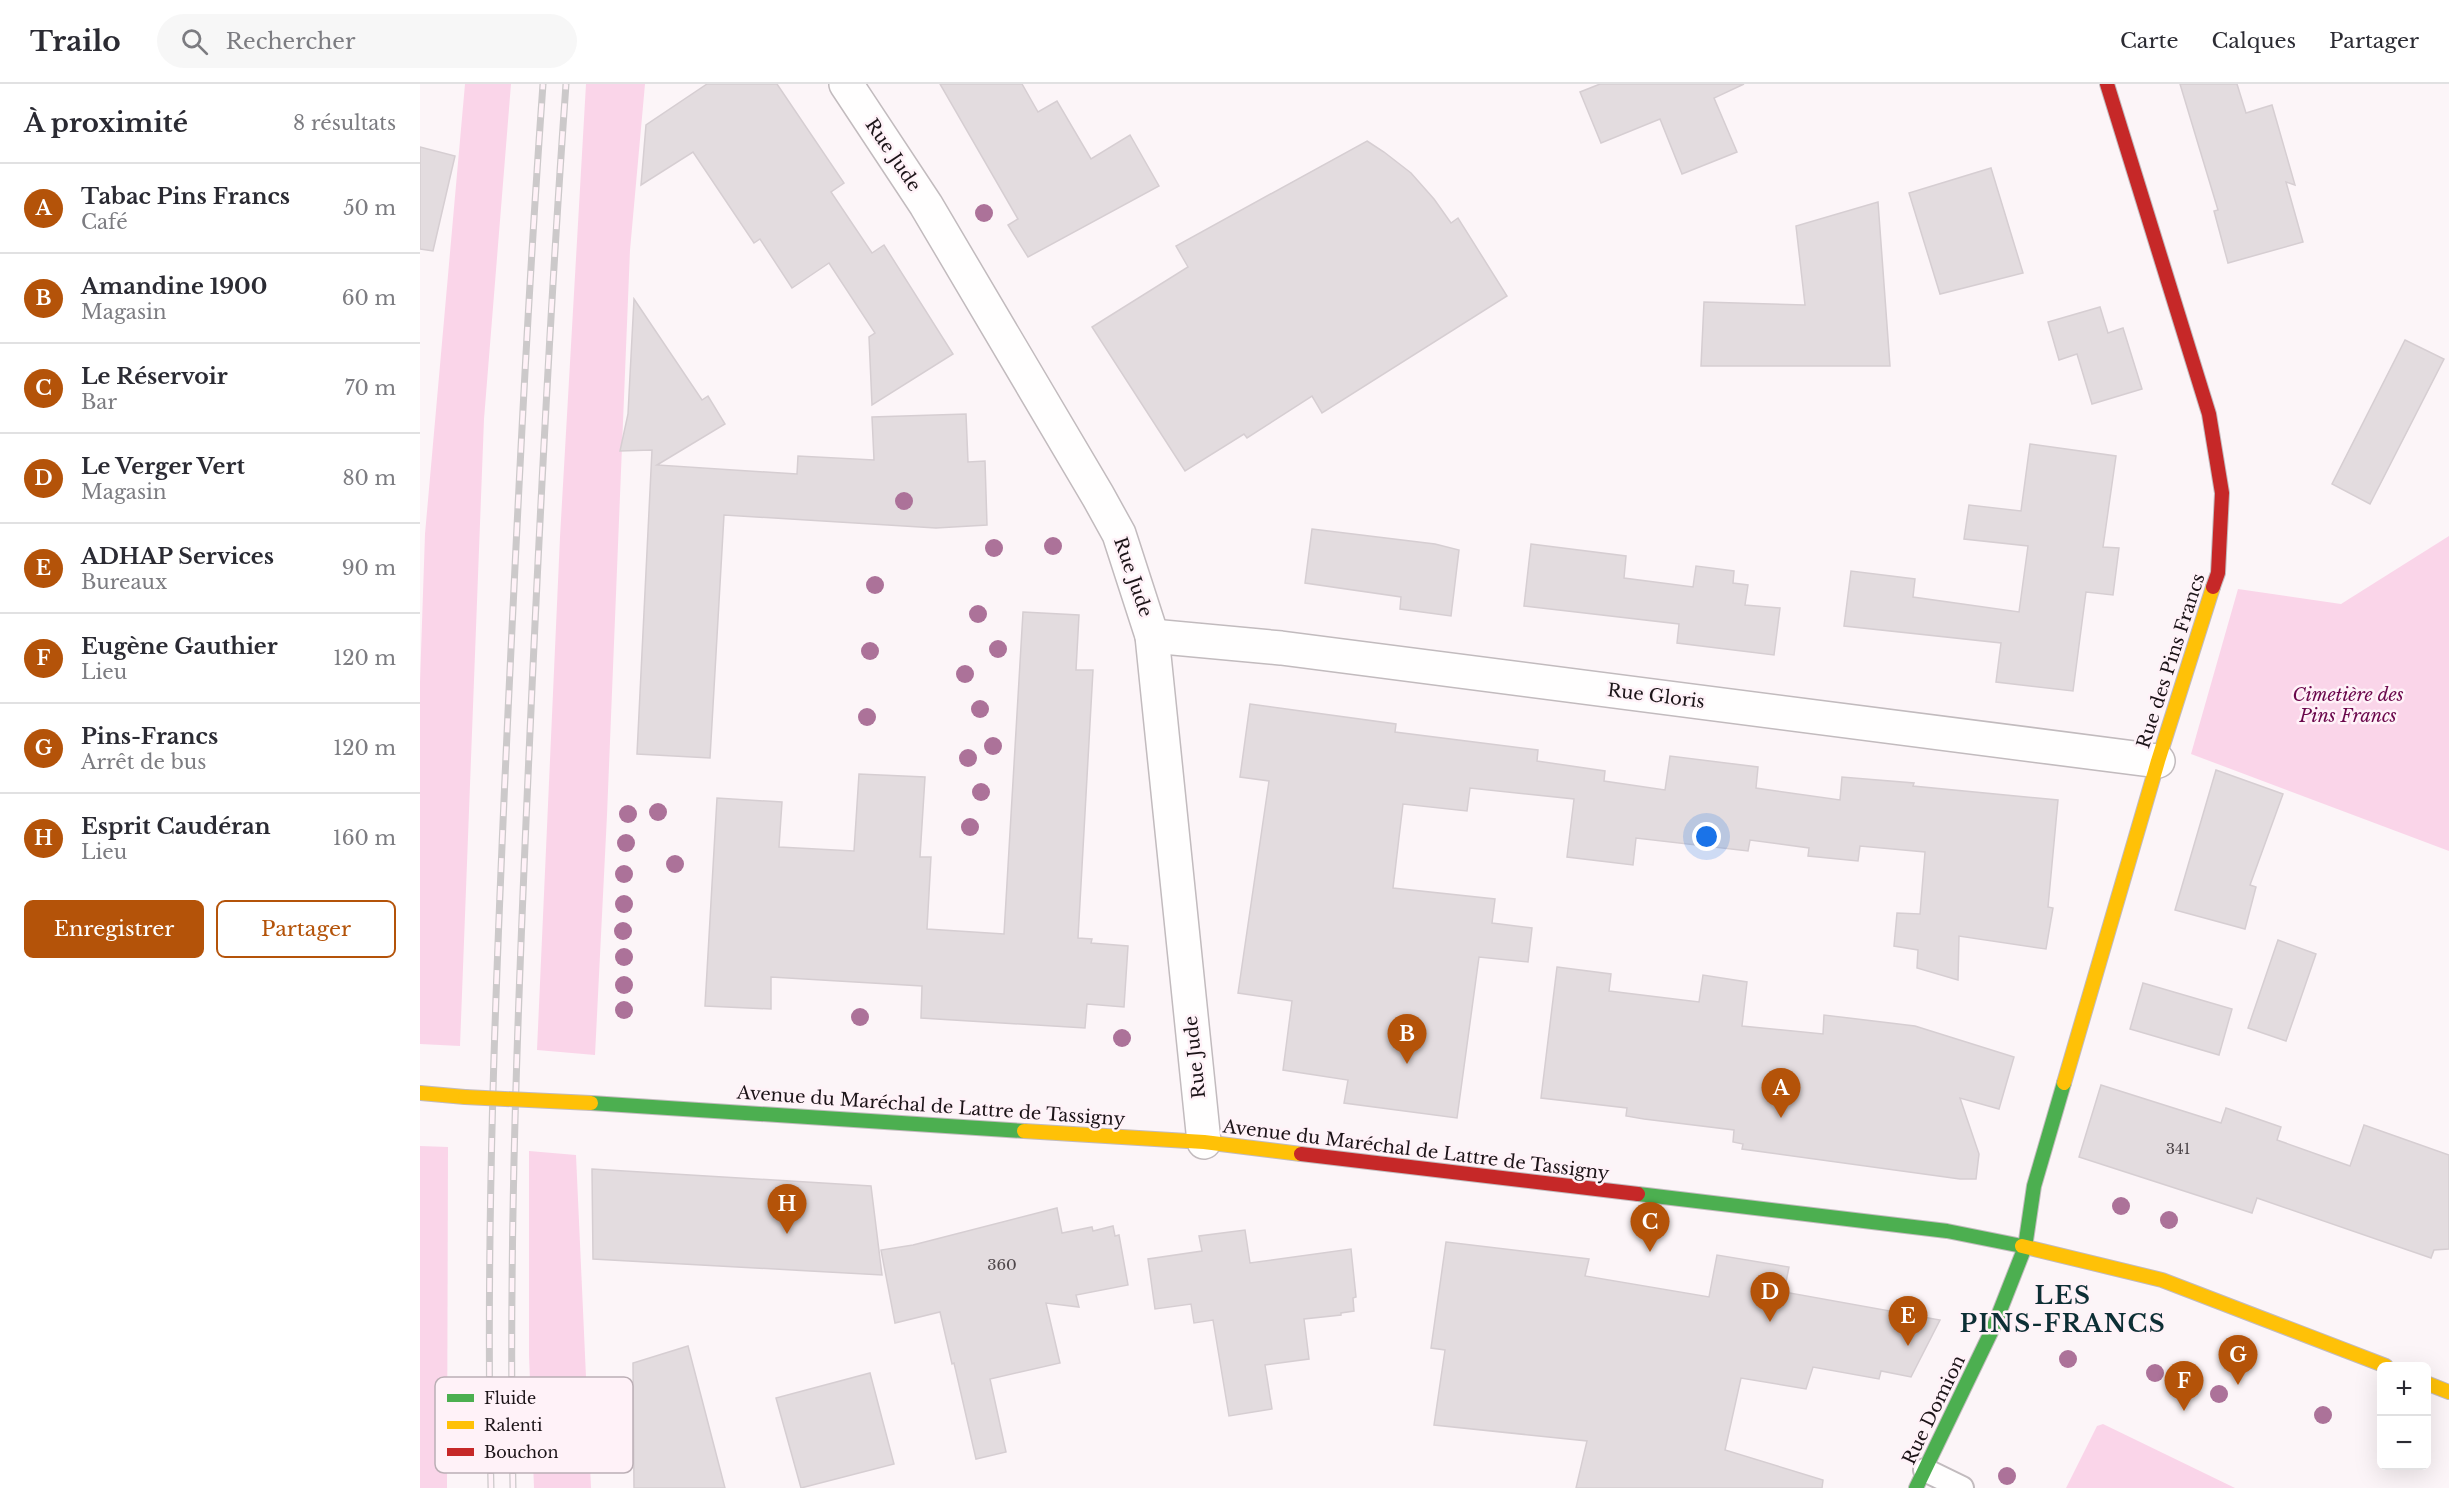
<!DOCTYPE html>
<html lang="fr">
<meta charset="utf-8">
<style>
body{margin:0;font-family:"Libre Baskerville",serif;background:#f7f7f7;color:#2b2b33}
.controls{position:absolute;right:18px;bottom:18px;display:grid;overflow:hidden;border-radius:9px;box-shadow:0 6px 24px #0002}
.controls button{width:54px;height:54px;display:grid;place-items:center;padding:0;border:0;border-bottom:2px solid #e1e1e2;background:#fff;color:#2b2b33;font:30px sans-serif}
.you{position:absolute;left:1287px;top:753px;width:21px;height:21px;margin:-15px;border:4px solid #fff;border-radius:50%;background:#1a73e8;box-shadow:0 0 0 9px #1a73e833}
.badge{display:grid;place-items:center;width:39px;height:39px;border-radius:50%;background:#b45309;color:#fff;font-size:20px;font-weight:700}
.pin{position:absolute;translate:-50% -50px;filter:drop-shadow(0 2px 3px #0008)}
.pin::after{content:'';position:absolute;top:32px;width:21px;height:18px;background:inherit;clip-path:polygon(0 0,100% 0,50% 100%)}
.list{margin:0;padding:0;list-style:none}
h2{display:flex;justify-content:space-between;align-items:center;height:78px;margin:0;padding:0 24px;font-size:26px}
h2 small{font-size:20px;font-weight:400;color:#7c7c81}
.list li{display:grid;grid-template-columns:39px 1fr auto;gap:18px;align-items:center;box-sizing:border-box;height:90px;padding:0 24px;border-top:2px solid #e1e1e2}
.list b{display:block;font-size:22px;white-space:nowrap}
.list p{margin:0;font-size:20px;white-space:nowrap;color:#7c7c81}
.list em{font-size:20px;font-style:normal;color:#7c7c81}
.actions{display:flex;gap:12px;padding:18px 24px}
.actions a{flex:1;padding:14px 0;border:2px solid #b45309;border-radius:9px;text-align:center;font-size:21px;color:#b45309}
.actions .main{background:#b45309;color:#fff}
.icon{flex:none;width:33px;height:33px;fill:none;stroke:currentColor;stroke-width:2;stroke-linecap:round;stroke-linejoin:round}
.map{position:relative;flex:none;width:2029px;height:1404px;overflow:hidden}
header{display:flex;align-items:center;gap:36px;box-sizing:border-box;height:84px;padding:0 30px;background:#fff;border-bottom:2px solid #e1e1e2}
header strong{font-size:28px}
nav{display:flex;gap:33px;margin-inline-start:auto;font-size:21px}
.search{width:420px;height:54px;background:#f7f7f7;display:flex;align-items:center;gap:15px;box-sizing:border-box;padding:0 21px;border-radius:33px;color:#7c7c81;font-size:22px}
main{display:flex}
aside{flex:1;background:#fff}
.map>svg:first-child{display:block}
.green{fill:#fad5e9}
.building{fill:#e3dcdf;stroke:#d6ced2;stroke-width:1.5}
.lines{fill:none;stroke-linecap:round;stroke-linejoin:round}
.lane-casing{stroke:#c2bbbe;stroke-width:26}
.street-casing{stroke:#c2bbbe;stroke-width:36}
.fast-casing{stroke:#c2bbbe;stroke-width:16}
.slow-casing{stroke:#c2bbbe;stroke-width:16}
.jam-casing{stroke:#c2bbbe;stroke-width:16}
.lane{stroke:#fffefe;stroke-width:22}
.street{stroke:#fffefe;stroke-width:33}
.fast{stroke:#4caf50;stroke-width:14}
.slow{stroke:#ffc107;stroke-width:14}
.jam{stroke:#c62828;stroke-width:14}
.rail-casing{stroke:#ccc9ca;stroke-width:7}
.rail{stroke:#fff2f8;stroke-width:4.5;stroke-dasharray:14;stroke-linecap:butt}
.slow-bridge-casing{stroke:#c2bbbe;stroke-width:16;stroke-linecap:butt}
.slow-bridge{stroke:#ffc107;stroke-width:14}
.tree{fill:#ac7299}
.labels{text-anchor:middle;dominant-baseline:central;stroke-width:5;stroke-linejoin:round;paint-order:stroke}
.number-label{font-size:15px;fill:#4f474b}
.street-label{font-size:18px;fill:#1c1418;stroke:#fff2f8}
.park-label{font-size:18px;font-style:italic;fill:#6a074b;stroke:#fff2f8}
.district-label{font-size:24px;font-weight:bold;letter-spacing:1.5px;fill:#0d2f35;stroke:#fff2f8}
.key{fill:#fff2f8;stroke:#bbafb5;stroke-width:1.5}
.key-label{font-size:16px;fill:#1c1418}
</style>
<header>
<strong>Trailo</strong>
<div class="search"><svg class="icon" aria-label="search" viewBox="0 0 24 24"><circle cx="10" cy="10" r="6"/><path d="M15 15l6 6"/></svg>Rechercher</div>
<nav><a>Carte</a><a>Calques</a><a>Partager</a></nav>
</header>
<main>
<aside>
<h2>À proximité<small>8 résultats</small></h2>
<ul class="list">
<li><span class="badge">A</span><div><b>Tabac Pins Francs</b><p>Café</p></div><em>50 m</em></li>
<li><span class="badge">B</span><div><b>Amandine 1900</b><p>Magasin</p></div><em>60 m</em></li>
<li><span class="badge">C</span><div><b>Le Réservoir</b><p>Bar</p></div><em>70 m</em></li>
<li><span class="badge">D</span><div><b>Le Verger Vert</b><p>Magasin</p></div><em>80 m</em></li>
<li><span class="badge">E</span><div><b>ADHAP Services</b><p>Bureaux</p></div><em>90 m</em></li>
<li><span class="badge">F</span><div><b>Eugène Gauthier</b><p>Lieu</p></div><em>120 m</em></li>
<li><span class="badge">G</span><div><b>Pins-Francs</b><p>Arrêt de bus</p></div><em>120 m</em></li>
<li><span class="badge">H</span><div><b>Esprit Caudéran</b><p>Lieu</p></div><em>160 m</em></li>
</ul>
<div class="actions"><a class="main">Enregistrer</a><a>Partager</a></div>
</aside>
<div class="map">
<svg width="2029" height="1404" viewBox="0 0 2029 1404">
<rect width="100%" height="100%" fill="#fcf5f8"/>
<g class="green">
<path d="M45 0H91L64 335 40 962 0 960V598L5 450Z"/>
<path d="M166 0H225L210 166 187 731 175 971 117 966 140 453Z"/>
<path d="M2029 452V767L1771 670 1818 505 1921 520Z"/>
<path d="M0 1062 28 1063 27 1404H0Z"/>
<path d="M109 1067 156 1071 171 1404H114L109 1271Z"/>
<path d="M1683 1340 1815 1404H1646L1677 1342Z"/>
</g>
<g class="building">
<path d="M287 0H357L424 99 411 108 452 169 464 161 533 270 452 321 449 253 455 249 409 179 372 204 340 155 334 159 273 68 221 101 226 41Z"/>
<path d="M520 0H602L618 28 637 17 671 75 710 51 739 102 608 173 588 141 598 135Z"/>
<path d="M1180 0H1324L1294 14 1317 68 1262 90 1240 35 1181 59 1160 8Z"/>
<path d="M1760 0H1817L1826 29 1852 21 1875 101 1866 98 1883 158 1808 179 1794 127 1798 126Z"/>
<path d="M947 57 964 68 991 89 1014 115 1031 139 1038 134 1087 212 902 329 892 312 827 354 824 350 765 387 672 243 768 183 756 162Z"/>
<path d="M0 63 35 72 13 167 0 165Z"/>
<path d="M1571 84 1603 189 1520 210 1489 109Z"/>
<path d="M1458 118 1470 282H1281L1284 218 1385 221 1376 142Z"/>
<path d="M214 215 282 316 288 312 305 340 237 381 377 390 378 372 454 376 452 333 546 330 548 378 565 377 567 441 516 444 304 431 290 674 217 670 232 366 200 367 208 330Z"/>
<path d="M1680 223 1688 249 1703 244 1722 305 1672 320 1657 270 1639 276 1628 238Z"/>
<path d="M1985 256 2024 275 1950 420 1912 400Z"/>
<path d="M1610 360 1696 372 1683 463 1699 464 1693 511 1666 508 1653 607 1576 598 1581 559 1424 542 1431 487 1495 495 1493 513 1599 528 1608 462 1544 455 1549 421 1601 427Z"/>
<path d="M892 445 1015 460 1039 466 1031 532 980 525 981 513 885 499Z"/>
<path d="M1111 460 1206 472 1204 494 1273 503 1276 482 1314 487 1313 499 1328 501 1325 521 1360 524 1354 571 1257 559 1259 540 1104 522Z"/>
<path d="M603 528 659 531 656 586H673L658 854 672 855 671 859 708 862 704 923 667 920 665 944 501 934 502 902 351 893V925L285 922 297 714 362 718 359 763 434 767 439 690 505 693 500 773H511L507 845 584 850Z"/>
<path d="M830 620 976 640 975 648 1118 666 1117 677 1185 687 1184 697 1245 706 1250 672 1338 683 1336 704 1420 716 1422 693 1494 699 1493 702 1638 716 1628 823 1633 824 1626 865 1539 852 1538 896 1497 884 1498 866 1474 862 1477 829 1500 830 1505 768 1440 762 1438 777 1388 772 1389 764 1330 756 1328 767 1216 754 1213 781 1147 773 1154 715 1050 704 1047 727 983 720 973 804 1075 815 1072 839 1112 844 1108 878 1059 873 1037 1034 924 1019 928 996 863 986 872 917 818 909 849 697 820 693Z"/>
<path d="M1796 686 1863 710 1830 801 1836 803 1825 845 1755 826Z"/>
<path d="M1858 856 1896 870 1866 957 1828 944Z"/>
<path d="M1137 883 1191 890 1189 907 1279 918 1283 891 1327 898 1322 942 1403 950 1404 931 1495 942 1594 973 1579 1025 1540 1014 1559 1070 1556 1095H1540L1322 1065 1323 1060 1313 1058 1314 1046 1224 1035 1206 1032 1207 1024 1121 1014Z"/>
<path d="M1723 899 1812 925 1799 971 1710 945Z"/>
<path d="M1681 1001 1801 1039 1806 1024 1861 1043 1857 1056 1930 1082 1944 1041 2029 1071V1165L2014 1166 2011 1174 1837 1114 1832 1129 1659 1073Z"/>
<path d="M172 1085 451 1102 462 1191 173 1175Z"/>
<path d="M637 1124 642 1149 672 1143 673 1147 693 1142 695 1152 699 1151 708 1201 656 1211 659 1223 626 1219 640 1279 570 1295 586 1368 556 1375 534 1279 532 1280 520 1228 475 1239 461 1166 493 1161Z"/>
<path d="M825 1146 830 1179 931 1165 936 1213 933 1214 934 1227 921 1229V1231L884 1235 889 1275 845 1281 852 1325 809 1332 793 1236 774 1239 771 1220 735 1225 728 1175 782 1167 779 1152Z"/>
<path d="M1026 1158 1169 1175 1165 1192 1289 1213 1297 1171 1369 1183 1364 1208 1520 1236 1491 1293 1461 1287 1459 1295 1393 1283 1386 1305 1321 1294 1305 1366 1403 1396 1402 1404H1156L1167 1357 1014 1341 1025 1266 1011 1264Z"/>
<path d="M268 1262 305 1404H214L213 1279Z"/>
<path d="M450 1289 474 1380 381 1404 356 1314Z"/>
</g>
<g class="lines">
<defs>
<path id="lane" d="M1505 1386 1542 1404"/>
<g id="street">
<path d="M426 0 506 121 678 412 699 450 732 552 784 1058"/>
<path d="M732 552 861 564 1738 677"/>
</g>
<g id="fast">
<path d="M171 1019 604 1047"/>
<path d="M1218 1110 1527 1147 1602 1162"/>
<path d="M1496 1404 1574 1242 1605 1163 1614 1102 1644 999"/>
</g>
<g id="slow">
<path d="M1644 999 1738 677 1793 503"/>
<path d="M0 1009 45 1013"/>
<path d="M604 1047 784 1058 881 1070"/>
<path d="M1602 1162 1742 1196 1966 1282"/>
<path d="M2006 1299 2029 1308"/>
</g>
<g id="jam">
<path d="M1687 0 1789 330 1802 409 1798 489 1793 503"/>
<path d="M881 1070 1218 1110"/>
</g>
</defs>
<use href="#lane" class="lane-casing"/>
<use href="#street" class="street-casing"/>
<use href="#fast" class="fast-casing"/>
<use href="#slow" class="slow-casing"/>
<use href="#jam" class="jam-casing"/>
<use href="#lane" class="lane"/>
<use href="#street" class="street"/>
<use href="#fast" class="fast"/>
<use href="#slow" class="slow"/>
<use href="#jam" class="jam"/>
<defs>
<g id="rail">
<path d="M71 1404C65 1145 76 886 88 628 98 418 108 209 123 0"/>
<path d="M93 1404C88 1159 98 915 109 670 119 446 130 223 146 0"/>
</g>
</defs>
<use href="#rail" class="rail-casing"/>
<use href="#rail" class="rail"/>
<defs>
<path id="slow-bridge" d="M45 1013 171 1019"/>
</defs>
<use href="#slow-bridge" class="slow-bridge-casing"/>
<use href="#slow-bridge" class="slow-bridge"/>
</g>
<g class="tree">
<circle cx="564" cy="129" r="9"/>
<circle cx="484" cy="417" r="9"/>
<circle cx="633" cy="462" r="9"/>
<circle cx="574" cy="464" r="9"/>
<circle cx="455" cy="501" r="9"/>
<circle cx="558" cy="530" r="9"/>
<circle cx="578" cy="565" r="9"/>
<circle cx="450" cy="567" r="9"/>
<circle cx="545" cy="590" r="9"/>
<circle cx="560" cy="625" r="9"/>
<circle cx="447" cy="633" r="9"/>
<circle cx="573" cy="662" r="9"/>
<circle cx="548" cy="674" r="9"/>
<circle cx="561" cy="708" r="9"/>
<circle cx="238" cy="728" r="9"/>
<circle cx="208" cy="730" r="9"/>
<circle cx="550" cy="743" r="9"/>
<circle cx="206" cy="759" r="9"/>
<circle cx="255" cy="780" r="9"/>
<circle cx="204" cy="790" r="9"/>
<circle cx="204" cy="820" r="9"/>
<circle cx="203" cy="847" r="9"/>
<circle cx="204" cy="873" r="9"/>
<circle cx="204" cy="901" r="9"/>
<circle cx="204" cy="926" r="9"/>
<circle cx="440" cy="933" r="9"/>
<circle cx="702" cy="954" r="9"/>
<circle cx="1701" cy="1122" r="9"/>
<circle cx="1749" cy="1136" r="9"/>
<circle cx="1648" cy="1275" r="9"/>
<circle cx="1735" cy="1289" r="9"/>
<circle cx="1799" cy="1310" r="9"/>
<circle cx="1903" cy="1331" r="9"/>
<circle cx="1587" cy="1392" r="9"/>
</g>
<g class="labels">
<g class="number-label">
<text x="1758" y="1064">341</text>
<text x="582" y="1180">360</text>
</g>
<g class="street-label">
<text transform="translate(473 71) rotate(56)">Rue Jude</text>
<text transform="translate(713 493) rotate(71)">Rue Jude</text>
<text transform="translate(1751 577) rotate(-72)">Rue des Pins Francs</text>
<text transform="translate(1236 612) rotate(7)">Rue Gloris</text>
<text transform="translate(775 973) rotate(-96)">Rue Jude</text>
<text transform="translate(511 1022) rotate(4)">Avenue du Maréchal de Lattre de Tassigny</text>
<text transform="translate(996 1066) rotate(7)">Avenue du Maréchal de Lattre de Tassigny</text>
<text transform="translate(1514 1326) rotate(-64)">Rue Domion</text>
</g>
<g class="park-label">
<text x="1928" y="611">Cimetière des<tspan x="1928" dy="21">Pins Francs</tspan></text>
</g>
<g class="district-label">
<text x="1643" y="1211">LES<tspan x="1643" dy="28">PINS-FRANCS</tspan></text>
</g>
</g>
<rect x="15" y="1293" width="198" height="96" rx="9" class="key"/>
<rect x="27" y="1310" width="27" height="8" fill="#4caf50"/>
<rect x="27" y="1337" width="27" height="8" fill="#ffc107"/>
<rect x="27" y="1364" width="27" height="8" fill="#c62828"/>
<g class="key-label">
<text x="64" y="1320">Fluide</text>
<text x="64" y="1347">Ralenti</text>
<text x="64" y="1374">Bouchon</text>
</g>
</svg>
<div class="controls">
<button>+</button>
<button>−</button>
</div>
<div class="you"></div>
<div class="pin badge" style="left:1361px;top:1034px">A</div>
<div class="pin badge" style="left:987px;top:980px">B</div>
<div class="pin badge" style="left:1230px;top:1168px">C</div>
<div class="pin badge" style="left:1350px;top:1238px">D</div>
<div class="pin badge" style="left:1488px;top:1262px">E</div>
<div class="pin badge" style="left:1764px;top:1327px">F</div>
<div class="pin badge" style="left:1818px;top:1301px">G</div>
<div class="pin badge" style="left:367px;top:1150px">H</div>
</div>
</main>
